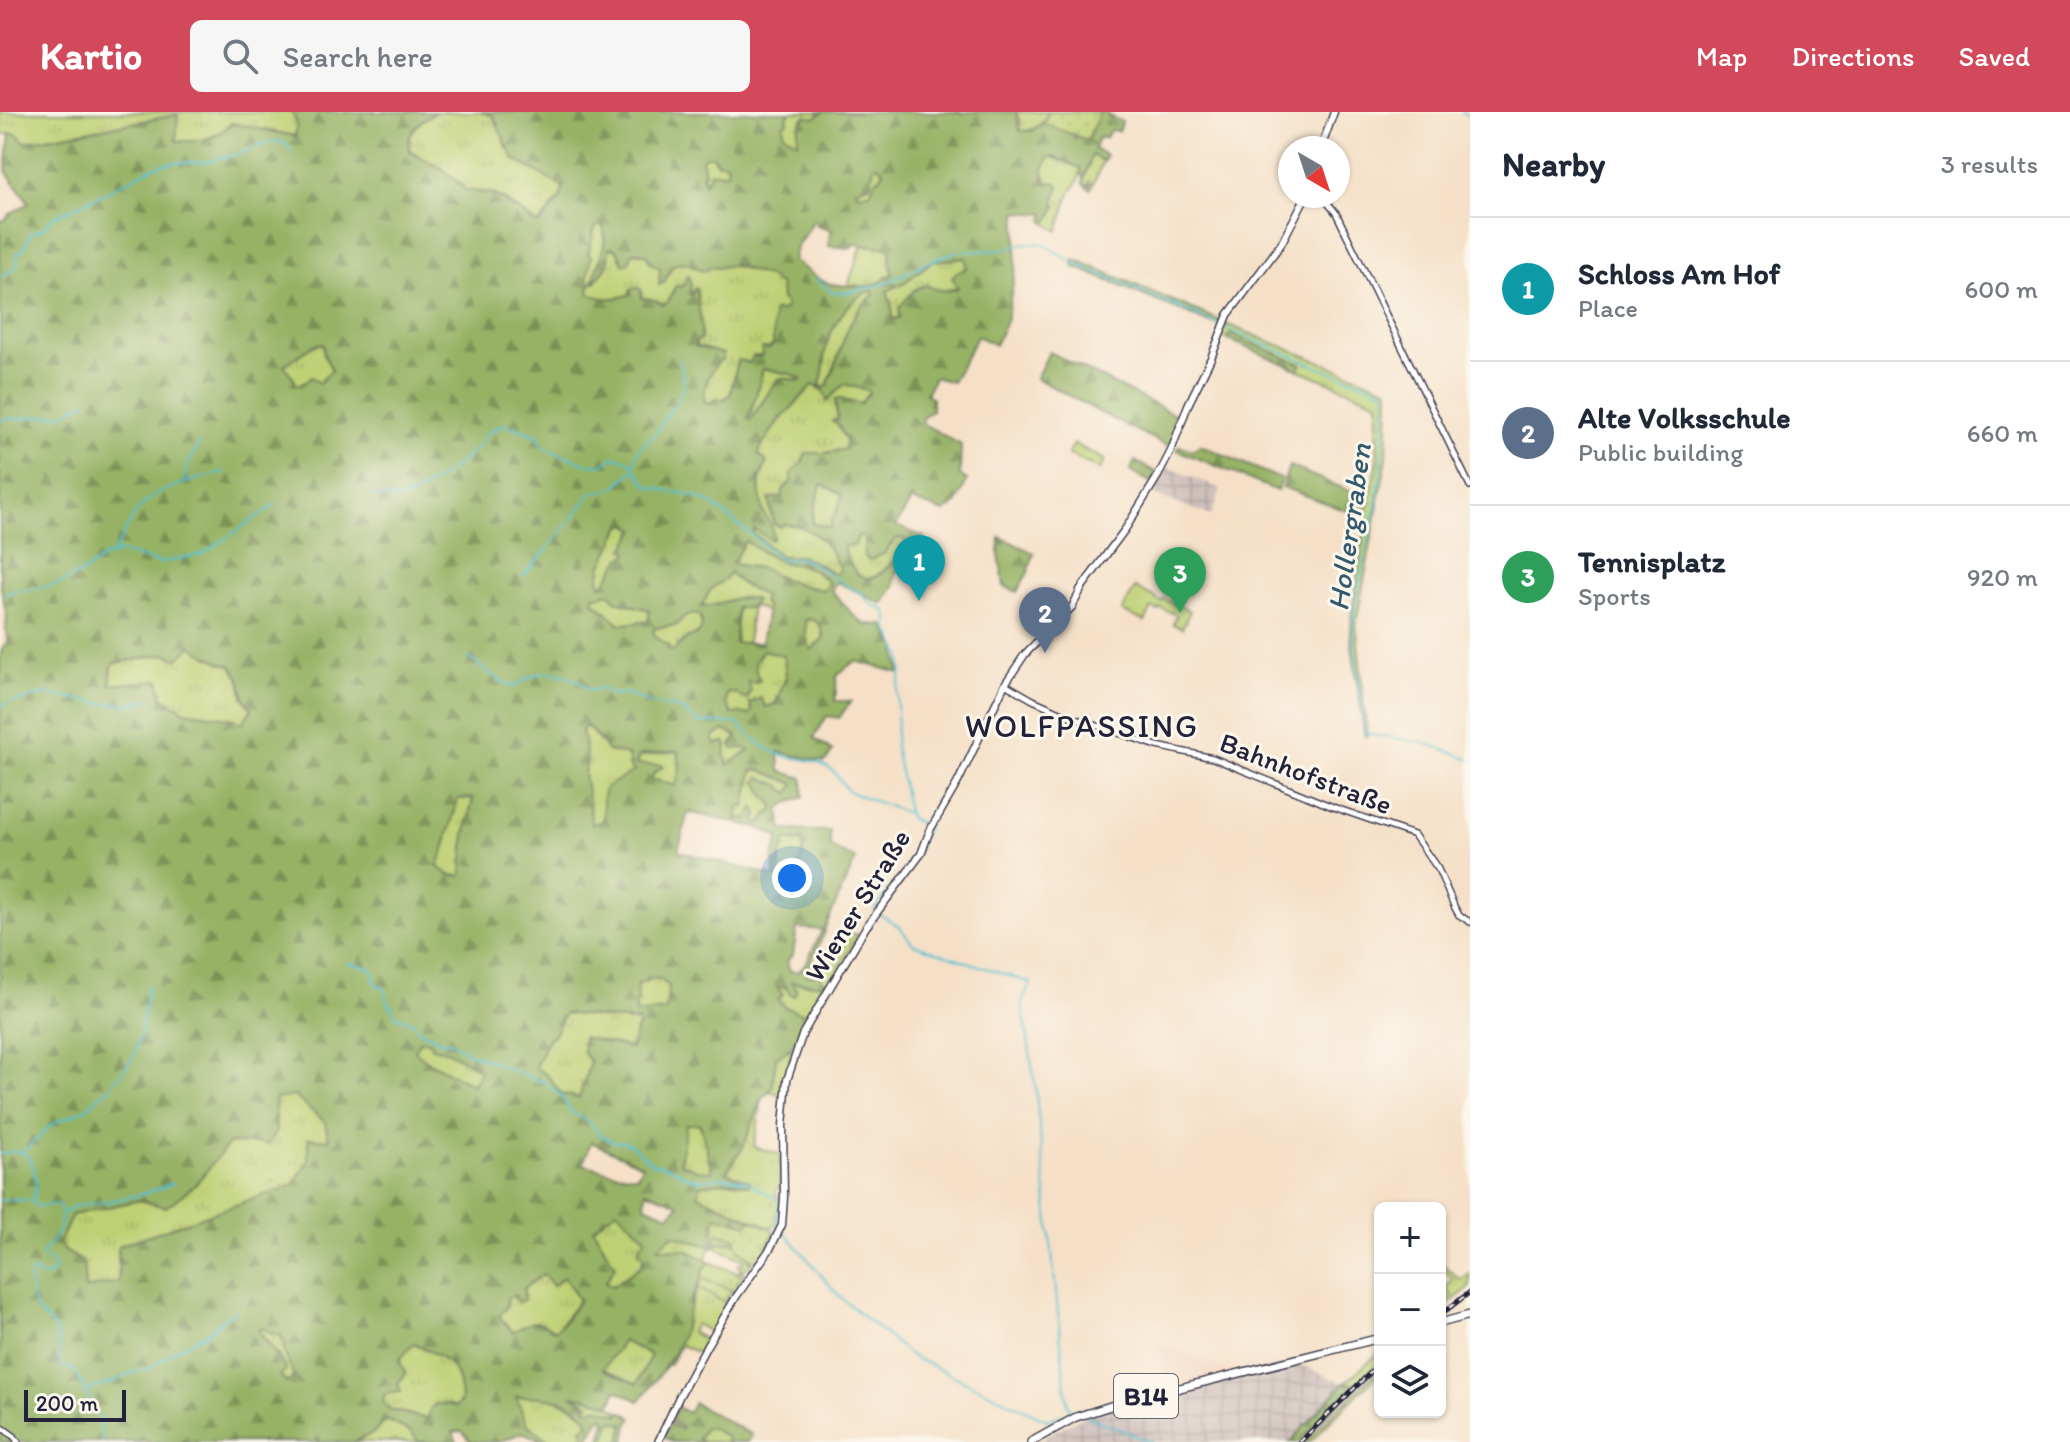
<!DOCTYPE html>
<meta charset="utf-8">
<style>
body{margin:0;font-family:Itim,sans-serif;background:#f6f6f7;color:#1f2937}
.controls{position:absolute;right:24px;bottom:24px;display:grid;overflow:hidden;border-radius:12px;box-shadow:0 2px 6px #0004}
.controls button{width:72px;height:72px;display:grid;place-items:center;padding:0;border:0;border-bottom:2px solid #e0e1e3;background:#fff;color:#1f2937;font:40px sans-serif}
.compass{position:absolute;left:1278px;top:24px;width:72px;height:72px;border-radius:50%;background:#fff;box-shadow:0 2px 6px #0004;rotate:141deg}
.scale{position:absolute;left:24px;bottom:20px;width:102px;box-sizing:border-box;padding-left:8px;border:4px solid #22223b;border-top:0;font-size:22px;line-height:28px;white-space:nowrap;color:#22223b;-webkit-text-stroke:6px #fbf7ec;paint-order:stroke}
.you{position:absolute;left:792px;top:766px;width:28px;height:28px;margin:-20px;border:6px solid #fff;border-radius:50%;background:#1a73e8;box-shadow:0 0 0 12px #1a73e833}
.badge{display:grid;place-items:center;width:52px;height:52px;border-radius:50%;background:#d1495b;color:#fff;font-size:26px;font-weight:700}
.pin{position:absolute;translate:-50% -66px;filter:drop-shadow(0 2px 4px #0008)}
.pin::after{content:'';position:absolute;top:42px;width:28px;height:24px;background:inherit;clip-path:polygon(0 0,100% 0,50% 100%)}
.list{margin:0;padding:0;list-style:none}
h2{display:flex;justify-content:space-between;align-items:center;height:104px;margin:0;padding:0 32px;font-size:34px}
h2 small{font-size:26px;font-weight:400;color:#747a83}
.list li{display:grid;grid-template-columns:52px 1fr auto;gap:24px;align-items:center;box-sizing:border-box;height:144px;padding:0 32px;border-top:2px solid #e0e1e3}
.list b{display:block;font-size:30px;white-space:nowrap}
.list p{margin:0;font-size:26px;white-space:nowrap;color:#747a83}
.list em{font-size:26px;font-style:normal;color:#747a83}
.icon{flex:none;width:44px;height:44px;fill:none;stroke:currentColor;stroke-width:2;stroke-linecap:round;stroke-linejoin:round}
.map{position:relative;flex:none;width:1470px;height:1330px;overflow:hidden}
header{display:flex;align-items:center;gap:48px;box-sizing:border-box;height:112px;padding:0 40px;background:#d1495b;color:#fff}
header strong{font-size:38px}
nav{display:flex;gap:44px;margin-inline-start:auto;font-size:28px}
.search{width:560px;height:72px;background:#f6f6f7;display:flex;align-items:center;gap:20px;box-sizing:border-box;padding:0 28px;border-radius:12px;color:#747a83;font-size:30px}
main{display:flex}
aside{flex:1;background:#fff}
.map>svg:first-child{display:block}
.built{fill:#f3d4bf}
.industrial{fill:url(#industrial-grid)}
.railway{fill:#cfc0bb}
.grass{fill:url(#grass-tufts);stroke:#707957;stroke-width:2}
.forest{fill:url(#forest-firs);stroke:#5c6a50;stroke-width:2;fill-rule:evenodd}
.park{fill:#bdd073;stroke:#707957;stroke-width:2}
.garden{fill:url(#garden-dots);stroke:#707957;stroke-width:2}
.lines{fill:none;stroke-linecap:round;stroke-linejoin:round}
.stream{stroke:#53bfcd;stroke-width:2}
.tertiary-casing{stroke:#423e50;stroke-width:8}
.secondary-casing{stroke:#423e50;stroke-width:9}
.primary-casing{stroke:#423e50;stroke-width:10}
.tertiary{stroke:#fff;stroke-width:5}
.secondary{stroke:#fff;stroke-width:6}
.primary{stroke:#fff;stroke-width:7}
.rail-casing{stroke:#22223b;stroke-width:5}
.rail{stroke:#fbf7ec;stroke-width:2;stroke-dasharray:6;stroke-linecap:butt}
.labels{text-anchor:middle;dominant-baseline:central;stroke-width:6;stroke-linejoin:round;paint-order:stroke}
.shield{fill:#fbf7ec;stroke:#636270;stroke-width:2}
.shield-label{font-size:26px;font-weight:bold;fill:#22223b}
.street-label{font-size:28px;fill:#22223b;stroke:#fbf7ec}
.water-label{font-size:30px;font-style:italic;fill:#33596e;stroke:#fbf7ec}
.quarter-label{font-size:32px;letter-spacing:2px;fill:#22223b;stroke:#fbf7ec}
</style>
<header>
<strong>Kartio</strong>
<div class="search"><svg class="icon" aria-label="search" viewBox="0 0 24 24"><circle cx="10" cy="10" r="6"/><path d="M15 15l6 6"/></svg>Search here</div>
<nav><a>Map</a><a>Directions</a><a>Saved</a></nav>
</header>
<main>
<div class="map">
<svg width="1470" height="1330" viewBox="0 0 1470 1330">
<defs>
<pattern id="industrial-grid" width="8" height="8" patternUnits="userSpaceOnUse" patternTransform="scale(2)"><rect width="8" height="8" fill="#cfc0bb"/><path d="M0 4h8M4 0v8" fill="none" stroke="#b1a5a2"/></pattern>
<pattern id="grass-tufts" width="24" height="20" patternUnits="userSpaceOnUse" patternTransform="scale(2)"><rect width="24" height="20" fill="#bdd073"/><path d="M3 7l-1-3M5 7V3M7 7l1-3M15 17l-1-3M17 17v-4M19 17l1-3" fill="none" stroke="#a2b264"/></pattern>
<pattern id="forest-firs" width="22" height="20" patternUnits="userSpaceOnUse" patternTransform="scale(2)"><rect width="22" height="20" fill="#96b265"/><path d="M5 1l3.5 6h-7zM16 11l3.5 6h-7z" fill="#7a9054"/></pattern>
<pattern id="garden-dots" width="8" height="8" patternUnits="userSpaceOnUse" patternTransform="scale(2)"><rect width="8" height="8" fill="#bdd073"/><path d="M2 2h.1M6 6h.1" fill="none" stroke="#a2b264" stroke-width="1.8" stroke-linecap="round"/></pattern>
</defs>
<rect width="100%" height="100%" fill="#fbf7ec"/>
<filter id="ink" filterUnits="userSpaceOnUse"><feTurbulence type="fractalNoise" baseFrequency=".0125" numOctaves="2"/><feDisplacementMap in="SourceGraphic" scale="16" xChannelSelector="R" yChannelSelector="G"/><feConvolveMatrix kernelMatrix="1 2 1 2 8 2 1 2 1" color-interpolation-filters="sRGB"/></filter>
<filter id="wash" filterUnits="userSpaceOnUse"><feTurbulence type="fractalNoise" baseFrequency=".006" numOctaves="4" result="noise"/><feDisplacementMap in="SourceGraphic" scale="32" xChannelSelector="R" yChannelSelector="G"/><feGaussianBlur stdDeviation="1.8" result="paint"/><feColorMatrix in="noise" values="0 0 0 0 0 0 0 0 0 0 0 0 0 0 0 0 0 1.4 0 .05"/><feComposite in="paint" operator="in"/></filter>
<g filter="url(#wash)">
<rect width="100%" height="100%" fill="#f5e0c7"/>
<path class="built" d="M1155 1230 1211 1251 1234 1260 1172 1276 1163 1248Z"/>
<g class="industrial">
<path d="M1166 354 1221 377 1211 404 1150 381Z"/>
<path d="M1296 1251 1344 1271 1290 1330H1040L1039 1328 1076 1308 1101 1298 1220 1268Z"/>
</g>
<path class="railway" d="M1380 1249V1256L1305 1330H1299L1327 1299Z"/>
<g class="grass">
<path d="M0 0H292L297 11 295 24 231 11C217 28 197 30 176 30L177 3 24 30 17 22H2Z"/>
<path d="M436 0H480L492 3 498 12 507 36 563 75 561 85 540 111 537 112 504 87 494 82 466 78 443 57 411 40C403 22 421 7 436 0Z"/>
<path d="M790 0H823L814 6H803L800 14 799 31 784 22 783 13 788 9 787 5Z"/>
<path d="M1016 0H1049C1041 14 1035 19 1019 19L1020 10Z"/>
<path d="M1092 42 1103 49 1091 77 1088 76 1091 71 1089 70 1087 75 1083 71Z"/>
<path d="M705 44H713L716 50 728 52 727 60 724 62 719 60 710 64 704 71 702 48Z"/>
<path d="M1049 44 1081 56C1081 63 1077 74 1071 78L1058 119 1047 112 1056 94 1043 59Z"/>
<path d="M878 53 884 59C880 66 874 72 870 80L858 82 855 78 870 72 874 54Z"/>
<path d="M599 113 603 114C609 131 599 153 595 171L607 154 609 136 618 138 620 145 632 140 646 142 660 156 664 170 672 154C683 146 692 153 702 159L709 154 719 156 726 153 736 154 767 164 780 173 786 192 784 198 773 201V233L763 240 762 245 750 251 745 249 737 251 730 283 723 288 718 286 707 292 705 291C701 273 712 256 723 242L695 234C697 228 701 220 701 214 702 206 697 187 694 180L689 181 691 175 689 164 684 174 675 175 668 190 663 193C652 188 642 186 631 181 619 189 602 189 589 181L590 170 587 169 591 144 588 143 595 116Z"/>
<path d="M862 133 891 135 890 150 893 164H887C876 177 864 174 848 173Z"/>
<path d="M966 146 967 156 957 161 956 172 959 175C948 180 937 179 926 173L914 178 900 205 893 208V200L887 179 905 170 933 149Z"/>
<path d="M873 179 874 183C845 202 840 249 825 277L820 272C825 259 823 247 826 235 831 215 851 181 873 179Z"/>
<path d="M1226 212 1389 277 1387 345 1356 511 1367 625 1364 620 1351 525 1352 500 1367 403 1377 353 1378 290 1299 258 1301 253 1229 223 1227 227 1221 225Z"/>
<path d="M323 231 324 243 332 258 319 271 296 273 294 267 284 254C296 245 308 234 323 231Z"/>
<path d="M763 257 791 262 802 267 800 269 785 266 778 267 750 309 747 306C756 290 758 275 763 257Z"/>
<path d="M844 272 868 278 869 281 860 292 840 287 835 292 838 308 837 311 846 329 845 337 804 345 802 351 792 360 791 370 787 373 782 385 774 386 770 394 772 408 807 415 829 435 840 458 835 462C814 448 805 444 780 444L752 421 754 417 773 426C771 416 766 411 763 402 759 387 757 369 765 356L757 342C771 314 793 295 813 273L824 280 828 287 826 290Z"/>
<path d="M821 371 843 382 837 399 831 408 832 414 830 415 812 412C813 396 818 388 821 371Z"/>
<path d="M626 412 636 416 625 436 628 438V442L621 446 603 474 598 468 602 453 620 415Z"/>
<path d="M862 423 864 426V444L884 442 894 427 902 426 908 430C885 460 860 492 842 434L855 433 858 424Z"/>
<path d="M744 429 786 451 806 453 829 470 823 478 800 473 753 455 732 452Z"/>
<path d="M729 459 745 475 753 477 765 485 767 500 752 493 747 531H735L737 495 749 496 756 488C739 480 718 495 701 495L711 477 725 467Z"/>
<path d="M606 481 612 483 616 489 650 498 648 510 620 512 593 488 594 484Z"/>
<path d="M693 502 699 503 702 510V518L696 523 688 525 674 538H668V534L657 526 653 520 655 516 677 513 683 505Z"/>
<path d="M809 507C822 510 820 514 824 525L811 538 807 528 805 508Z"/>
<path d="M192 534C204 542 216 550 231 553L240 567 243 585 252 597 242 611 185 599 163 586 110 574 112 554 115 551 166 542Z"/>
<path d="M763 538 784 544 786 566 775 592 752 600 749 604 742 601 732 602 726 591 727 582 750 576 748 569 756 560 754 550Z"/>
<path d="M587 614 608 639 628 643 630 656 634 659 603 685V710L591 712 584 661 587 649 582 618Z"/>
<path d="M724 618C738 622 738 632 750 639L728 653 725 643 727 634 724 630 716 633 713 628 716 623Z"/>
<path d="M678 639 680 655 676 674 650 667 654 661 646 654H636L638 645Z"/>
<path d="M758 657 795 672 791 681 781 677 765 684 774 693 772 700 768 701 761 713 756 711 754 696 747 707 737 706 739 695 749 680 752 659Z"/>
<path d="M473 686 465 723 462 765 450 763 436 754 442 744 458 687Z"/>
<path d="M786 728 800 730 804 735 792 784 779 778 780 747Z"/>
<path d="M840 820 858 823 831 872 819 868 840 826Z"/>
<path d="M653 866 660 867 669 874 666 898 637 902 635 892 638 888 637 873Z"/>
<path d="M790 870 827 873 805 912H803L804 902 785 895 777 887V876L788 875Z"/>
<path d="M565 901 639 910 631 936 590 950 580 986 561 982 548 964 535 955 547 928 554 922Z"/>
<path d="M419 929H429L432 935 447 939 481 958 472 973 427 949 414 939Z"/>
<path d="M792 936 782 983 770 979 772 976 776 945Z"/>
<path d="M294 983 325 1010 329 1028 308 1050 293 1073 118 1134 119 1170 85 1177 83 1150 65 1139 59 1131 72 1103 139 1088 166 1095 195 1073 229 1030 276 1020 275 986Z"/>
<path d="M762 987 754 1035 780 1042V1076L777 1077 776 1083 781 1088 782 1098 778 1097 776 1113 769 1115 698 1083 700 1073 729 1069 750 1073 726 1061 743 1035Z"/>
<path d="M686 1011 700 1012 713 1060 696 1058 680 1051Z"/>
<path d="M617 1097 646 1126 642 1153 613 1174 605 1172 593 1116Z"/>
<path d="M673 1123 709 1134 735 1129 740 1139 753 1149 749 1148 753 1152 745 1157 744 1160 747 1164 742 1161V1157L738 1162 745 1167 738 1169V1172L743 1171 736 1180 702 1166 703 1159 709 1150 737 1161 741 1156 739 1154V1152L742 1153 744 1148 713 1134 709 1139 705 1148 688 1138 656 1136Z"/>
<path d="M1440 1150 1461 1168 1470 1162V1175L1440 1199V1193L1452 1183 1440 1174V1169L1448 1178 1447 1175 1453 1166 1440 1158Z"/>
<path d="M543 1162 564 1165 579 1188 555 1219 513 1220 498 1204 506 1196 507 1185 514 1184Z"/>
<path d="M698 1176 728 1192 712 1221 695 1212 691 1220 708 1229 700 1242 681 1233 669 1253 666 1251 680 1226 686 1205Z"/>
<path d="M261 1216 275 1223H280L286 1234 294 1265 287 1271 280 1263 286 1258 278 1243 257 1218Z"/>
<path d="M623 1229 651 1243 637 1272 603 1257Z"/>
<path d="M414 1230C445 1248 459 1248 461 1289L456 1295 447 1292 431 1297 427 1307 389 1297 382 1290 385 1282 397 1271 399 1248Z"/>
<path d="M1380 1240V1249L1356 1272 1344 1271Z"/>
<path d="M1380 1256V1260L1310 1330H1305Z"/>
<path d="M573 1283C581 1286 586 1284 593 1286 602 1288 611 1294 619 1299L620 1303 596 1295 588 1298 585 1295 589 1292 572 1284Z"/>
<path d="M546 1284C563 1291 583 1294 589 1312L580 1330H550L527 1312 516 1285Z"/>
<path d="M611 1307 624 1312 620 1330H605Z"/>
<path d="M387 1308 411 1320 419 1330H354L373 1321Z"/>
<path d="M705 1315 711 1316 728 1326 727 1330H703L698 1327Z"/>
</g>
<g class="forest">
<path d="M292 0H436C421 7 403 22 411 40L443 57 466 78 494 82 537 112 540 111 561 85 563 75 514 47 492 3 480 0H790L787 5 788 9 783 13 784 22 798 30C798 20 796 12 806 4L814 6 823 0H961L963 2 966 0H1016L1020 19H1032L1043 11 1074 23 1075 26 1076 24 1086 28 1100 0H1107V3L1122 10 1118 19 1110 18 1106 26H1098L1094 37 1106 43 1104 49 1092 43 1084 67 1081 61V56L1055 45H1049L1043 59 1046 70 1057 71 1059 75 1054 90 1056 94 1047 112 1043 109 1045 102 1017 100 1016 155 1006 209 995 233 977 224 952 270 934 265 926 282 932 286V298L923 305 922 311 961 333 960 363 967 368 957 391 944 400 911 388 896 414 924 425 896 461 894 474 883 492 837 470 831 478 853 503 865 512 884 513 896 535 900 561 855 549 837 563 835 589H851L839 606 827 604 814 626 833 639 825 650 779 640 780 659 803 666 804 685 785 692 779 698 783 718 830 719V735L856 747 824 818 797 816 793 843 787 849 790 859 798 860 807 850 821 820 825 819 806 863H814L840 820V826L820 867 831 872 827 873 791 870 797 878 794 884 788 880 787 875 777 876 783 883 778 888 785 895 804 902C802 924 795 935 776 945L772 976 762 987 743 1035 726 1060 750 1069V1073L729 1069 700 1073 698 1083 752 1108 735 1129 709 1134 673 1123 657 1136 688 1138 709 1150 703 1159 702 1166C691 1183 688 1206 681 1226 672 1249 654 1270 639 1289L617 1278 610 1293C596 1287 586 1286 572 1283L589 1292 586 1295 588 1298 596 1295 619 1303V1299L628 1302 632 1307 628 1313 625 1330H620L624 1312 611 1308 605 1330H601L605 1307 601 1305 586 1330H580L584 1323 582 1316 589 1312C580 1286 539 1283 516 1285L527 1312 550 1330H544L523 1320 499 1330H471L462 1319 453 1320 457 1330H419L411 1320 387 1308 373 1321 354 1330H0V544L3 535 8 529 6 517 7 505 0 472V108L4 109 11 101 29 91 6 59 10 21 17 22 25 30 178 3 176 29C197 30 217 28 231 11L295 24 297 11ZM705 44H712L716 50 728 52 727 60 723 62 719 60H709L710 64 704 71 703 62 705 61 702 48ZM878 53 884 59 880 66 875 68 870 80 858 82 855 78 870 72 874 54ZM814 108 817 110V113L832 118 829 125V134L849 136 855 132 891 136 890 150 893 163 887 164C883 168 883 170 877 172 869 176 834 174 825 170 816 166 801 154 793 148L796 136ZM599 113 603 114C609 133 596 152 593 171L607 154 609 136C619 135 619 144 623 152L629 150 633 140C641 139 648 141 649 150L660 156 659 173 664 170 672 154C688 144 693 160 708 158L709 155 736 154 767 164 780 173 781 188 786 192 784 198 779 200 775 198 773 201V233L769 237 762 236V244H753L750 251 738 248 730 283 723 288 718 286 707 292 705 291C702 274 710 257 723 246V242L695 234 697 228 701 227C703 210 697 194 697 177L695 176 692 182 689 181 691 175 689 164 687 163 684 174 675 175 668 190 663 193 652 187 641 186 642 179 639 176H632L630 179 631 182C617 187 603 189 589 181L590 170 587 168 591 144 588 142 595 116ZM966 146 967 156 956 161 952 165 958 176C947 180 936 179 926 173L914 178 899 196 900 205 893 208V200L887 179 905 170 932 149ZM873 179 874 183C843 203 842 248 825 277L820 272C825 259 823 247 826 235 831 215 851 181 873 179ZM316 232H323L324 243 332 258 319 271 311 265 301 273H296L294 267 284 253ZM763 257 791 262 802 267 800 269 785 266 778 267 750 308 748 306C756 290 758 274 763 257ZM844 272 868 278 869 281 860 292 840 287 835 288 838 308H833L832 310 837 311 846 329 845 337 828 341H806L802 351 792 360 791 370 783 378 782 385 769 387 774 412 780 415 785 412C814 414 829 432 840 458L835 462 801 444H780L753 421 754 417 771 428 773 426 772 415 763 400 759 375 760 365 767 350 758 342C771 314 793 295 813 273L820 275 828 287 826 290ZM821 372 842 382 837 399 831 408V414L830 415 812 412C813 397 818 387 821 372ZM626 412 636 417 624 437 628 438V442L621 446 603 473 599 468 602 453 620 416ZM861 423 864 427V444L869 448 884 442 895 427 902 426 907 430C896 445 874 483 854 458 849 450 845 443 843 434L855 433 858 424ZM745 429C757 437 773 448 787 451 807 455 814 455 829 471L823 478 811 476 776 465C766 452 747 457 732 452ZM730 460C740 475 751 475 765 485L762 489 767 497 761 531H735L737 495 749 496 756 488C738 481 719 495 701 495L711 477 725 467ZM606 481 612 483 616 489 650 498 648 510 639 509 637 511 620 512 593 489 594 484H601ZM693 502 699 503 702 510 701 518 696 523 688 525 674 538H668L669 534 657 526 653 520 655 516 677 513 683 505ZM809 507C822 510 820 514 824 526L811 538 807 528 805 508ZM192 534C204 542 216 550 231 553 233 557 237 561 239 565 245 577 241 587 252 597L242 611 235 607 185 599 163 586 159 568 110 573 112 554 115 551 166 542 177 547ZM763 538 784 544 786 566 775 592 766 595 761 586 750 591 752 600 749 603 742 601 732 602 726 591 727 582 735 581 742 586 747 587 751 579 748 570 757 571 760 568 756 560 755 550ZM587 614 600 628 608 639 628 643 630 656 634 659 605 676 603 685V709L592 712 584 661 587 649 582 618ZM724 618 736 623 737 626 731 633 733 637 745 636 749 639 728 653 725 643 727 634 725 630 715 632 713 628 716 623ZM678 639 680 655 676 674 651 667 654 661 663 655 662 653H636L638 645 641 643ZM758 657 795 672 790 681 781 677 782 674 760 665 757 670 765 684 774 693 772 700 768 701 761 713 756 711 758 701 754 696 747 707 738 706 739 695H745L752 659ZM473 686 465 723 462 764 450 763 437 754 442 744 458 687ZM688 700 756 715 779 725 773 747 776 765 678 739ZM786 728 800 730 804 735 791 784 779 778 780 747ZM653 866 660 867 669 874 666 898 637 902 635 892 638 888 637 873ZM565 901 639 910 631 936 583 925V941L590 950 579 986 561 982 548 964 535 955 547 928 554 922ZM419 929H429L432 935 447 939 480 958 473 973 427 949 415 939ZM294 984 325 1010 329 1028 308 1026V1050L293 1073 118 1134 119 1170 85 1177 83 1150 65 1139 59 1131 72 1103 139 1088 166 1095 195 1073 229 1031 268 1032 276 1020 275 987ZM686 1012H700L712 1059 696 1058 680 1051ZM591 1030 642 1053 637 1064 610 1060 583 1052ZM646 1079 679 1092V1093L669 1103 645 1093ZM617 1098 646 1126 638 1138 644 1146 642 1153 613 1174 605 1171 615 1154 593 1116ZM543 1162 553 1174 564 1165 579 1188 567 1206 555 1219C536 1206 532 1208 513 1220L499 1204 506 1196 507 1186 514 1184 518 1190 524 1188V1176ZM261 1216 275 1223H280L286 1234 283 1237 294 1265 287 1271 280 1263 286 1258C278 1243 267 1232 258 1218ZM623 1229 651 1243 637 1272 603 1257ZM414 1231C445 1248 459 1248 461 1289L456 1295 447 1292H435L431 1297 427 1307 389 1297 383 1290 385 1282 401 1280 398 1271 406 1262 399 1248Z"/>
<path d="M1074 147 1221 209 1219 212 1210 211 1073 154Z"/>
<path d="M1230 222 1301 252 1299 258 1227 227Z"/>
<path d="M1049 240 1180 305 1171 335 1118 310 1036 266Z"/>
<path d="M1200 333 1281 367 1277 379 1177 338 1179 334 1193 338Z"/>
<path d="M1135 349 1157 361 1152 371 1130 359Z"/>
<path d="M1289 354 1367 386 1363 405 1282 375Z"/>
<path d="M1000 425 1034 441 1028 460 1017 480 1004 474 999 443Z"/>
<path d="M1344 1271 1356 1272 1299 1330H1290Z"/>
<path d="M694 1291 752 1323 748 1330H727L728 1326 711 1316 705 1315 698 1327 703 1330H672L663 1325 670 1312 680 1317 682 1315 671 1309 677 1295 688 1301Z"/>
</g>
<g class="park">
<path d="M1074 332 1105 348 1100 358 1068 342Z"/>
<path d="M1135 476 1157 486 1156 488 1162 490 1164 487 1190 499 1182 516 1173 512 1177 503 1160 496 1158 499 1152 496 1145 510 1122 499Z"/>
</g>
<g class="garden">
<path d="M1049 0H1100L1087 28 1043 11Z"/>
<path d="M716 1104 746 1113 752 1108 776 1119 762 1144 756 1149C746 1143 734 1138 736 1125L713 1120Z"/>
<path d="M702 1166 736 1180 735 1182 731 1180 726 1186 730 1189 728 1192 698 1176Z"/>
</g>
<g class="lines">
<g class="stream">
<path d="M1462 0 1470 5"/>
<path d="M0 164 14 158 18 150 16 143 23 138 31 121 44 116 53 105 109 79C114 74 119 73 125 70 146 59 153 52 178 50 193 50 209 52 221 45L227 46C234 43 239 41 246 39 260 34 285 19 291 40"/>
<path d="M815 166 832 180 843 181 885 172 925 151 954 140 1002 138 1024 131 1043 132 1072 150 1219 213"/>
<path d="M1225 216 1321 256 1383 278 1385 282 1381 357 1377 391 1355 491 1353 526 1365 619 1369 622 1425 631 1470 647"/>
<path d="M0 310 7 306 15 307 64 302 75 295 88 289"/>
<path d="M634 353 639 337 656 320 680 284 684 274 680 247"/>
<path d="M449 360 477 336 487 321 504 312 538 324 542 333 546 337 588 352 601 353 615 345 630 349 645 371 651 375 693 384 709 390 763 432 782 448 799 446 808 449 853 478 860 480 870 491 885 498 888 506V516L901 543 902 557 897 581V608L895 634 909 706 927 714 916 743 874 798"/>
<path d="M185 371 186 357 199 331"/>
<path d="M615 375 632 360H636"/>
<path d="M609 378 611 375"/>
<path d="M372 384 401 387 415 382 445 363"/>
<path d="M552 432 592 381 604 379"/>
<path d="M112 442C121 428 128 411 138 398 155 376 198 367 224 360"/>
<path d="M523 464 549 435"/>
<path d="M4 482 22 477 29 478 58 472 84 460 106 443 111 444 121 440 160 451 203 442 276 392"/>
<path d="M468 545 499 568 514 575C520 572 525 568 531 565 550 555 576 565 591 579L600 576 609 582H629L652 592 676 596 685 600 698 611H737C750 625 767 639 785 644 800 648 815 647 829 656 839 662 841 673 850 680L907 701"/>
<path d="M13 590 46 582 107 592H129L152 587"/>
<path d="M0 594 7 591"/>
<path d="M879 802 900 815 913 832 1031 871 1022 891 1035 971 1067 1291 1069 1296 1080 1301"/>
<path d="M348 851 371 856 376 872 384 876 388 889 396 904C405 907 416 910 420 919L440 929H450L468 941 497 951 509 958 526 963 538 969 542 968 547 973"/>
<path d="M550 975 562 985 570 998 594 1014 599 1022 614 1030H624L630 1032 653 1052 662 1053 678 1059 686 1065 701 1068 724 1065 746 1069 776 1087 779 1092 777 1115"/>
<path d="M23 1040 54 1011 86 997 111 974 134 944 142 917 148 873"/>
<path d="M0 1042C20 1037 29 1037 34 1059 34 1060 36 1071 36 1072 36 1079 33 1085 33 1092 42 1098 49 1090 59 1093 68 1111 53 1130 41 1143L53 1152 55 1157 49 1164H42L34 1159 31 1160C30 1174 30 1192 41 1203 47 1208 51 1210 55 1217 61 1229 57 1241 61 1255L74 1257 100 1309 102 1330"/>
<path d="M0 1088H31"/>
<path d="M64 1100 69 1099 74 1094C107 1090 142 1085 173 1071"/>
<path d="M783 1118 839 1184 911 1244 1047 1308 1075 1299"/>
<path d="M86 1281C94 1274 101 1275 110 1271 123 1266 133 1257 147 1258L176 1238 209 1220 222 1208 236 1198"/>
<path d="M1086 1304 1151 1330"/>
</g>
</g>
</g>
<g filter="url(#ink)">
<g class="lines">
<defs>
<g id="tertiary">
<path d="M1322 84 1336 101 1470 374"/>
<path d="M1005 572 1033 588 1074 606 1157 634 1213 646 1333 695 1414 723 1438 757 1455 796 1459 803 1470 810"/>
<path d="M0 1314 14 1324 18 1330"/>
</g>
<g id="secondary">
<path d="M1321 36 1334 0"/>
<path d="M1080 478 1126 416 1158 364 1171 339 1188 293 1211 246 1228 203 1281 132 1306 84"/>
<path d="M658 1330 680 1283 706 1235 736 1185 770 1137 782 1113 784 1085 783 1014 787 968 803 921 866 815 921 742 930 718 958 670 1005 572 1025 542 1072 495 1082 476"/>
</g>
<g id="primary">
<path d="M1440 1211 1470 1203"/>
<path d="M1031 1330 1076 1305 1120 1291 1380 1226"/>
</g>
</defs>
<use href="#tertiary" class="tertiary-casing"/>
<use href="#secondary" class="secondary-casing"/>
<use href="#primary" class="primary-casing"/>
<use href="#tertiary" class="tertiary"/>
<use href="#secondary" class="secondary"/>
<use href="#primary" class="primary"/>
<defs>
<g id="rail">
<path d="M1440 1203 1470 1180"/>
<path d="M1300 1330 1380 1251"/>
</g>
</defs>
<use href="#rail" class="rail-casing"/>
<use href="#rail" class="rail"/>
</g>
</g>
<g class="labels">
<rect class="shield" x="1114" y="1262" width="64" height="44" rx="6"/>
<g class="shield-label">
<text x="1146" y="1284">B14</text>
</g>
<g class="street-label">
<text transform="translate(1306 661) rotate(21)">Bahnhofstraße</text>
<text transform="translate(857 793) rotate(-58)">Wiener Straße</text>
</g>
<g class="water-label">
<text transform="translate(1349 415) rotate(-82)">Hollergraben</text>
</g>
<g class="quarter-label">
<text x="1082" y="614">WOLFPASSING</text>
</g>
</g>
</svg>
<div class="controls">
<button>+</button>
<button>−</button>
<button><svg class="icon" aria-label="layers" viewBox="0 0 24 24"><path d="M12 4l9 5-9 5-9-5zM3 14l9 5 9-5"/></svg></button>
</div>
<svg class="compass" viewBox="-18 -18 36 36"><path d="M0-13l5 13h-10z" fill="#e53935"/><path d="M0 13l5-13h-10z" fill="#747a83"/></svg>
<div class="scale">200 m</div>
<div class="you"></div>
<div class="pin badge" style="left:919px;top:489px;background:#0f9aa8">1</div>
<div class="pin badge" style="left:1045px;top:541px;background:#5c6f8a">2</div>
<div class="pin badge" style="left:1180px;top:501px;background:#2e9e5b">3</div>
</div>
<aside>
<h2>Nearby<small>3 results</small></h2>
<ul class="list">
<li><span class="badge" style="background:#0f9aa8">1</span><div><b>Schloss Am Hof</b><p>Place</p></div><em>600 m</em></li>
<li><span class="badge" style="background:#5c6f8a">2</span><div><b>Alte Volksschule</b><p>Public building</p></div><em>660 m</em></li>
<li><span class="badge" style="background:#2e9e5b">3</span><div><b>Tennisplatz</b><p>Sports</p></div><em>920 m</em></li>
</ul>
</aside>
</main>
